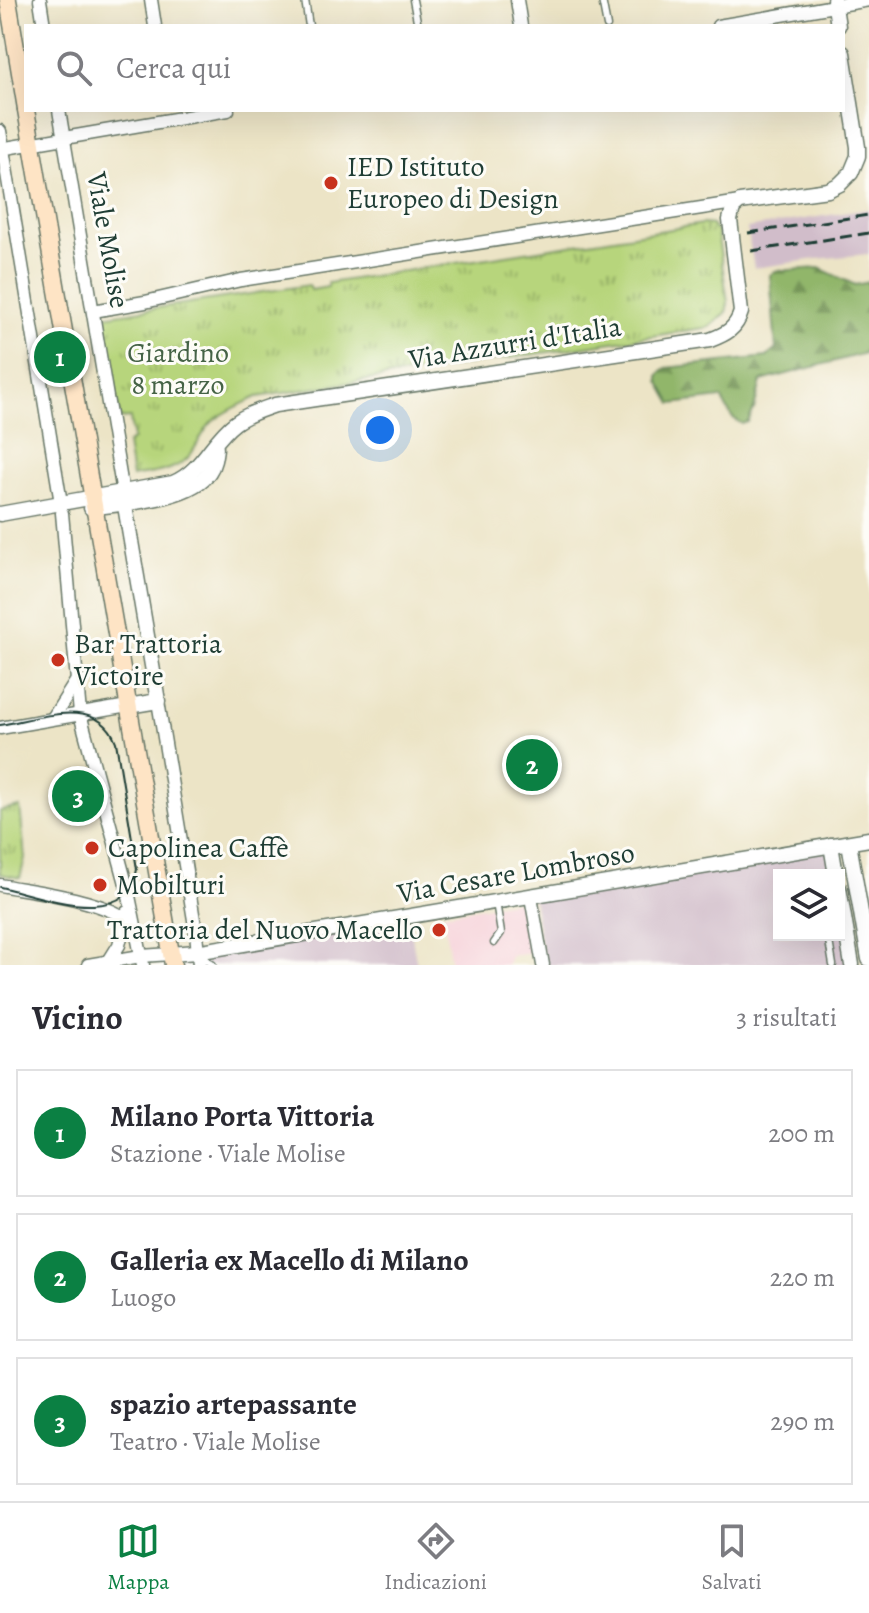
<!DOCTYPE html>
<html lang="it">
<meta charset="utf-8">
<style>
body{margin:0;font-family:Alegreya,serif;background:#f7f7f7;color:#2b2b33}
.controls{position:absolute;right:24px;bottom:24px;display:grid;overflow:hidden;border-radius:0px;box-shadow:0 8px 32px #0002}
.controls button{width:72px;height:72px;display:grid;place-items:center;padding:0;border:0;border-bottom:2px solid #e1e1e2;background:#fff;color:#2b2b33;font:40px sans-serif}
.you{position:absolute;left:380px;top:430px;width:28px;height:28px;margin:-20px;border:6px solid #fff;border-radius:50%;background:#1a73e8;box-shadow:0 0 0 12px #1a73e833}
.badge{display:grid;place-items:center;width:52px;height:52px;border-radius:50%;background:#0b8043;color:#fff;font-size:26px;font-weight:700}
.pin{position:absolute;translate:-50% -50%;border:4px solid #fff;box-shadow:0 2px 8px #0006}
.list{margin:0;padding:0;list-style:none}
h2{display:flex;justify-content:space-between;align-items:center;height:104px;margin:0;padding:0 32px;font-size:34px}
h2 small{font-size:26px;font-weight:400;color:#7c7c81}
.list li{display:grid;grid-template-columns:52px 1fr auto;gap:24px;align-items:center;box-sizing:border-box;height:128px;margin:0 16px 16px;padding:0 16px;border:2px solid #e1e1e2;border-radius:0px}
.list b{display:block;font-size:30px;white-space:nowrap}
.list p{margin:0;font-size:26px;white-space:nowrap;color:#7c7c81}
.list em{font-size:26px;font-style:normal;color:#7c7c81}
.icon{flex:none;width:44px;height:44px;fill:none;stroke:currentColor;stroke-width:2;stroke-linecap:round;stroke-linejoin:round}
.map{position:relative;flex:none;width:869px;height:965px;overflow:hidden}
.search{position:absolute;background:#fff;box-shadow:0 8px 32px #0002;left:24px;right:24px;top:24px;height:88px;display:flex;align-items:center;gap:20px;box-sizing:border-box;padding:0 28px;border-radius:0px;color:#7c7c81;font-size:30px}
.sheet{height:536px;background:#fff}
nav{display:flex;justify-content:space-around;align-items:center;box-sizing:border-box;height:112px;border-top:2px solid #e1e1e2;background:#fff;font-size:22px;color:#7c7c81}
nav a{display:grid;justify-items:center;gap:4px}
nav .on{color:#0b8043}
.map>svg:first-child{display:block}
.built{fill:#f6cfd8}
.industrial{fill:#d1bdca}
.grass{fill:url(#grass-tufts);stroke:#6b8958;stroke-width:2}
.forest{fill:url(#forest-firs);stroke:#587a50;stroke-width:2}
.lines{fill:none;stroke-linecap:round;stroke-linejoin:round}
.service-casing{stroke:#677767;stroke-width:9}
.minor-casing{stroke:#677767;stroke-width:15}
.tertiary-casing{stroke:#677767;stroke-width:17}
.secondary-casing{stroke:#677767;stroke-width:19}
.service{stroke:#fff;stroke-width:6}
.minor{stroke:#fff;stroke-width:12}
.tertiary{stroke:#fff;stroke-width:14}
.secondary{stroke:#fee4c5;stroke-width:16}
.tram{stroke:#1f3d34;stroke-width:2}
.rail{stroke:#1f3d34;stroke-width:3;stroke-dasharray:12 6;stroke-linecap:butt}
.poi-dot{fill:#c8321e;stroke:#fdfcf7;stroke-width:3}
.labels{text-anchor:middle;dominant-baseline:central;stroke-width:6;stroke-linejoin:round;paint-order:stroke}
.poi-label{font-size:28px;fill:#1f3d34;stroke:#fdfcf7;text-anchor:start}
.street-label{font-size:28px;fill:#1f3d34;stroke:#fdfcf7}
.park-label{font-size:28px;fill:#456346;stroke:#fdfcf7}
</style>
<div class="map">
<svg width="869" height="965" viewBox="0 0 869 965">
<defs>
<pattern id="grass-tufts" width="24" height="20" patternUnits="userSpaceOnUse" patternTransform="scale(2)"><rect width="24" height="20" fill="#b7d57b"/><path d="M3 7l-1-3M5 7V3M7 7l1-3M15 17l-1-3M17 17v-4M19 17l1-3" fill="none" stroke="#94ae66"/></pattern>
<pattern id="forest-firs" width="22" height="20" patternUnits="userSpaceOnUse" patternTransform="scale(2)"><rect width="22" height="20" fill="#91b66b"/><path d="M5 1l3.5 6h-7zM16 11l3.5 6h-7z" fill="#769559"/></pattern>
</defs>
<rect width="100%" height="100%" fill="#fdfcf7"/>
<filter id="ink" filterUnits="userSpaceOnUse"><feTurbulence type="fractalNoise" baseFrequency=".0125" numOctaves="2"/><feDisplacementMap in="SourceGraphic" scale="16" xChannelSelector="R" yChannelSelector="G"/><feConvolveMatrix kernelMatrix="1 2 1 2 8 2 1 2 1" color-interpolation-filters="sRGB"/></filter>
<filter id="wash" filterUnits="userSpaceOnUse"><feTurbulence type="fractalNoise" baseFrequency=".006" numOctaves="4" result="noise"/><feDisplacementMap in="SourceGraphic" scale="32" xChannelSelector="R" yChannelSelector="G"/><feGaussianBlur stdDeviation="1.8" result="paint"/><feColorMatrix in="noise" values="0 0 0 0 0 0 0 0 0 0 0 0 0 0 0 0 0 1.4 0 .05"/><feComposite in="paint" operator="in"/></filter>
<g filter="url(#wash)">
<rect width="100%" height="100%" fill="#ece4c6"/>
<path class="built" d="M530 899 538 951 511 955 506 965H451L443 914Z"/>
<g class="industrial">
<path d="M869 209V254L817 259 754 268 747 228Z"/>
<path d="M830 846 836 875H779V935H839V893L851 965H544L533 898Z"/>
<path d="M409 920 417 965H176L175 957Z"/>
</g>
<g class="grass">
<path d="M703 224 712 225 717 232 728 303 726 313 710 327 257 397C242 404 225 411 212 422 203 431 198 444 191 454 178 472 152 473 132 477L127 444 133 439 130 418 120 419 103 316 309 285 311 290 328 287V283Z"/>
<path d="M20 807 25 858 20 878 0 874V811Z"/>
</g>
<path class="forest" d="M819 268 855 285 869 282V352L761 381 754 409 748 422 742 424 732 417 721 398 672 404 659 381V375L666 368 767 357 776 349 770 275 776 271Z"/>
</g>
<g filter="url(#ink)">
<g class="lines">
<defs>
<g id="service">
<path d="M305 0 309 26"/>
<path d="M413 0 418 26"/>
<path d="M602 0 607 26"/>
<path d="M828 935 833 965"/>
<path d="M494 943 501 933 496 902"/>
<path d="M199 955 213 965"/>
</g>
<g id="minor">
<path d="M40 0 44 26"/>
<path d="M151 0 155 26"/>
<path d="M517 0 521 26"/>
<path d="M718 26 869 0"/>
<path d="M59 110 123 493"/>
<path d="M0 131 61 503"/>
<path d="M0 149 228 110"/>
<path d="M93 311 145 302 241 280 740 202"/>
<path d="M62 513 80 714 128 891 143 965"/>
<path d="M158 701 196 932 199 965"/>
<path d="M53 718 77 680"/>
<path d="M0 728 128 706"/>
<path d="M0 885C35 892 114 900 136 928"/>
<path d="M531 897 543 965"/>
<path d="M109 961 119 945 127 912"/>
<path d="M88 965 141 956 171 954"/>
</g>
<g id="tertiary">
<path d="M834 0 838 26"/>
<path d="M123 494 158 701 128 706"/>
<path d="M91 508C122 503 191 500 209 472 214 465 215 456 216 448"/>
<path d="M0 514 173 483C203 470 211 441 235 423 247 414 261 410 275 405L710 340C726 334 736 329 741 312L730 220 733 208 740 202 828 190 840 184 851 173 858 156V147L843 53"/>
<path d="M849 843 869 959"/>
<path d="M831 845 836 875"/>
<path d="M839 888 852 965"/>
<path d="M171 954 196 952 869 839"/>
</g>
<g id="secondary">
<path d="M8 0 26 109"/>
<path d="M26 110 173 965"/>
</g>
</defs>
<use href="#service" class="service-casing"/>
<use href="#minor" class="minor-casing"/>
<use href="#tertiary" class="tertiary-casing"/>
<use href="#secondary" class="secondary-casing"/>
<use href="#service" class="service"/>
<use href="#minor" class="minor"/>
<use href="#tertiary" class="tertiary"/>
<use href="#secondary" class="secondary"/>
<path class="tram" d="M0 725C36 719 99 695 116 742L137 869C130 932 38 895 0 887"/>
<g class="rail">
<path d="M748 233 869 215"/>
<path d="M751 251 869 233"/>
</g>
</g>
</g>
<g class="poi-dot">
<circle cx="331" cy="183" r="8"/>
<circle cx="58" cy="660" r="8"/>
<circle cx="92" cy="848" r="8"/>
<circle cx="100" cy="885" r="8"/>
<circle cx="439" cy="930" r="8"/>
</g>
<g class="labels">
<g class="poi-label">
<text x="347" y="167">IED Istituto<tspan x="347" dy="32">Europeo di Design</tspan></text>
<text x="74" y="644">Bar Trattoria<tspan x="74" dy="32">Victoire</tspan></text>
<text x="108" y="848">Capolinea Caffè</text>
<text x="116" y="885">Mobilturi</text>
<text x="423" y="930" text-anchor="end">Trattoria del Nuovo Macello</text>
</g>
<g class="street-label">
<text transform="translate(108 240) rotate(80)">Viale Molise</text>
<text transform="translate(515 343) rotate(-9)">Via Azzurri d'Italia</text>
<text transform="translate(516 873) rotate(-10)">Via Cesare Lombroso</text>
</g>
<g class="park-label">
<text x="178" y="353">Giardino<tspan x="178" dy="32">8 marzo</tspan></text>
</g>
</g>
</svg>
<div class="controls">
<button><svg class="icon" aria-label="layers" viewBox="0 0 24 24"><path d="M12 4l9 5-9 5-9-5zM3 14l9 5 9-5"/></svg></button>
</div>
<div class="you"></div>
<div class="pin badge" style="left:60px;top:357px">1</div>
<div class="pin badge" style="left:532px;top:765px">2</div>
<div class="pin badge" style="left:78px;top:796px">3</div>
<div class="search"><svg class="icon" aria-label="search" viewBox="0 0 24 24"><circle cx="10" cy="10" r="6"/><path d="M15 15l6 6"/></svg>Cerca qui</div>
</div>
<section class="sheet">
<h2>Vicino<small>3 risultati</small></h2>
<ul class="list">
<li><span class="badge">1</span><div><b>Milano Porta Vittoria</b><p>Stazione · Viale Molise</p></div><em>200 m</em></li>
<li><span class="badge">2</span><div><b>Galleria ex Macello di Milano</b><p>Luogo</p></div><em>220 m</em></li>
<li><span class="badge">3</span><div><b>spazio artepassante</b><p>Teatro · Viale Molise</p></div><em>290 m</em></li>
</ul>
</section>
<nav>
<a class="on"><svg class="icon" aria-label="map" viewBox="0 0 24 24"><path d="M3 6l6-2 6 2 6-2v14l-6 2-6-2-6 2zM9 4v14M15 6v14"/></svg>Mappa</a>
<a><svg class="icon" aria-label="directions" viewBox="0 0 24 24"><path d="M12 3l9 9-9 9-9-9zM9 14v-3h6M13 9l2 2-2 2"/></svg>Indicazioni</a>
<a><svg class="icon" aria-label="saved" viewBox="0 0 24 24"><path d="M7 4h10v16l-5-4-5 4z"/></svg>Salvati</a>
</nav>
